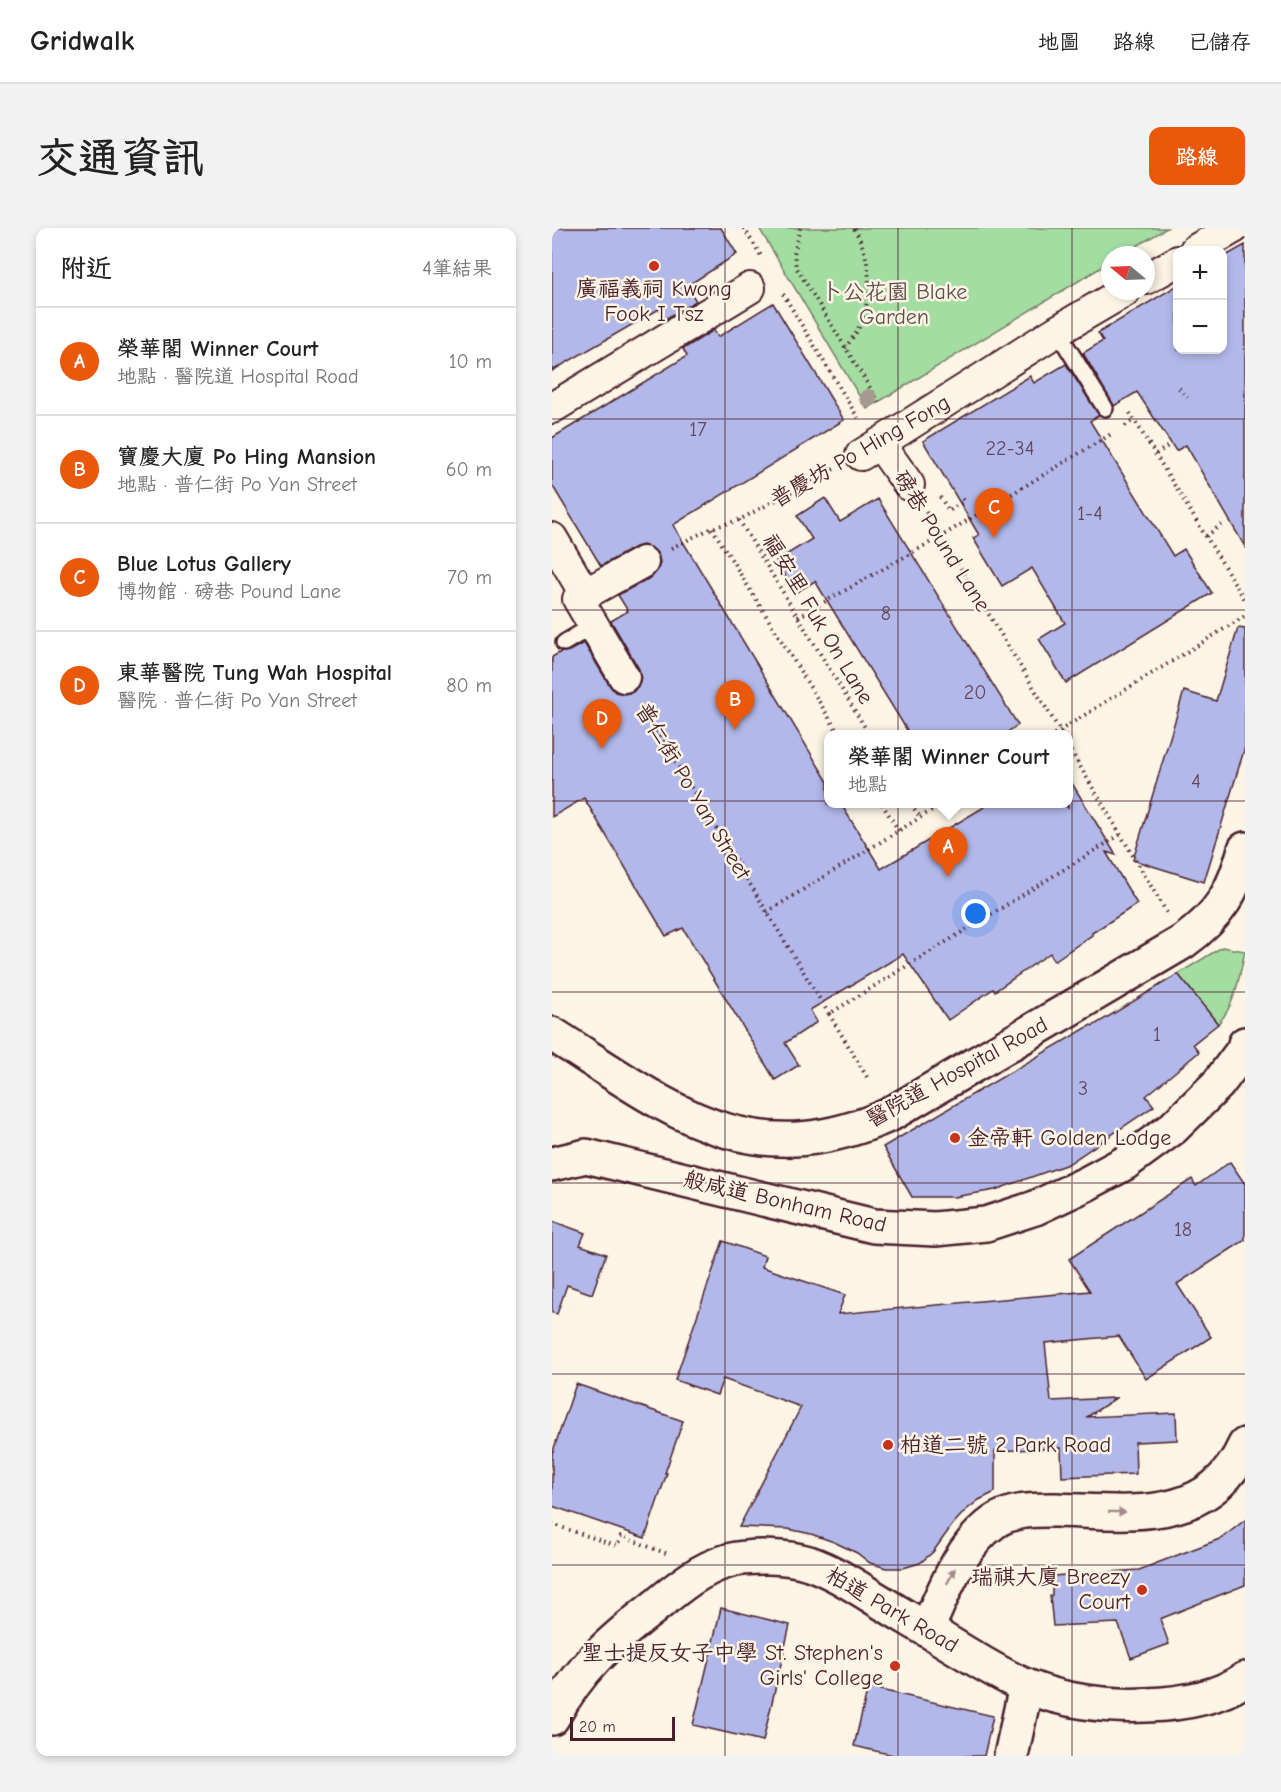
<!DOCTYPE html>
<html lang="zh-TW">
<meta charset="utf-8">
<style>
body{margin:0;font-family:"Comic Neue","LXGW WenKai TC",sans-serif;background:#f2f2f2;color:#222}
.controls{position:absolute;right:18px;top:18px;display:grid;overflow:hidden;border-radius:12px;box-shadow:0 3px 9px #0003}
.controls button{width:54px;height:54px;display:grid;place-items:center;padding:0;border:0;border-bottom:2px solid #e0e0e0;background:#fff;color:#222;font:30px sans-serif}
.compass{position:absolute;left:549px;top:18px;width:54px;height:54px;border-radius:50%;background:#fff;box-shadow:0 3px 9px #0003;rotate:289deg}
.scale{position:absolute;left:18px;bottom:15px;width:105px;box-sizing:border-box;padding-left:6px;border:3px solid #4a1f2b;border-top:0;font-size:16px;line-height:21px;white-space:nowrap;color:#4a1f2b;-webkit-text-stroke:4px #fcf5e5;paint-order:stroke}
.you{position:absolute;left:424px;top:686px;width:21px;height:21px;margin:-15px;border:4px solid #fff;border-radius:50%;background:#1a73e8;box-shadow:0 0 0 9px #1a73e833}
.badge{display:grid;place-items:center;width:39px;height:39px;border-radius:50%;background:#ea580c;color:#fff;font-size:20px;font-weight:700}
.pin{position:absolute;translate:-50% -50px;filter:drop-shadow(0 2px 3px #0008)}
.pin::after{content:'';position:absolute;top:32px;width:21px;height:18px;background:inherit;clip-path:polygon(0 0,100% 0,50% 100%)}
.popup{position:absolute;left:272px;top:502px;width:249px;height:78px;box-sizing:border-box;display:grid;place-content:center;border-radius:12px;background:#fff;filter:drop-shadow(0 2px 4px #0005);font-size:20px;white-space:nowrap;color:#767676}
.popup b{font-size:22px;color:#222}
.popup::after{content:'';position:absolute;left:50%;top:100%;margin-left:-12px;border:12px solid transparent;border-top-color:#fff}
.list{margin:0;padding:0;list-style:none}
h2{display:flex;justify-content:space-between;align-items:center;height:78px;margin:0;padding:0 24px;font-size:26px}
h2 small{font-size:20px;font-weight:400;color:#767676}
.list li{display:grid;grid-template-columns:39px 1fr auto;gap:18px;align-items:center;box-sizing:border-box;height:108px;padding:0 24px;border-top:2px solid #e0e0e0}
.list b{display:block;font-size:22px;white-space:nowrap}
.list p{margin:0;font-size:20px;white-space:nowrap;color:#767676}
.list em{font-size:20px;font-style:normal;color:#767676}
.map{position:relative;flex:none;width:693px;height:1528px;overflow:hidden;border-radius:12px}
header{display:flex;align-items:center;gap:36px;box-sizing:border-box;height:84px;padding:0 30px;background:#fff;border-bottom:2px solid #e0e0e0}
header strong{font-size:28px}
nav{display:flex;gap:33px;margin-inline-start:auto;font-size:21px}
.intro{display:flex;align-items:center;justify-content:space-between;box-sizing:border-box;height:144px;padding:0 36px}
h1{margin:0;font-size:42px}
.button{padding:15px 27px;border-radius:12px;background:#ea580c;color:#fff;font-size:21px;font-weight:700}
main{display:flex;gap:36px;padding:0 36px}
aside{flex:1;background:#fff;border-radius:12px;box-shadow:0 3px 9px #0003}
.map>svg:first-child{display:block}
.green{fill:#a3dda2;stroke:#767e66;stroke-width:1.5}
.building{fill:#b2b9ea;stroke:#4a1f2b;stroke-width:1.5}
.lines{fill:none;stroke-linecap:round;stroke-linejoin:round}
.lane-casing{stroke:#4a1f2b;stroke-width:20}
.street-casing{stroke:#4a1f2b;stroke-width:34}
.secondary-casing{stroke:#4a1f2b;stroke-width:38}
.path{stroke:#4a1f2b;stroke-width:4;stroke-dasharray:1.5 4.5;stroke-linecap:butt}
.lane{stroke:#fcf5e5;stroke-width:15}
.street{stroke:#fcf5e5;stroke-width:30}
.secondary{stroke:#fcf5e5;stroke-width:33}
.tree{fill:#a6998f}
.oneway{fill:#a38a88}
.grid{fill:none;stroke:#4a1f2b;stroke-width:1.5;stroke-opacity:0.55}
.poi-dot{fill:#c8321e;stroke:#fcf5e5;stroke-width:2}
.labels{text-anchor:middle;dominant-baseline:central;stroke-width:5;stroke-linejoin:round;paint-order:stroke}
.number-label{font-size:20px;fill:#64465b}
.poi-label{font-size:22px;fill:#4a1f2b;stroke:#fcf5e5;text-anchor:start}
.park-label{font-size:22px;fill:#604e49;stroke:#fcf5e5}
.street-label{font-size:22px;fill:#4a1f2b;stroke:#fcf5e5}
</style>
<header>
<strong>Gridwalk</strong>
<nav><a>地圖</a><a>路線</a><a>已儲存</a></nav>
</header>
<div class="intro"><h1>交通資訊</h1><a class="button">路線</a></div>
<main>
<aside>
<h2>附近<small>4筆結果</small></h2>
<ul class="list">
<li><span class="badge">A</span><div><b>榮華閣 Winner Court</b><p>地點 · 醫院道 Hospital Road</p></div><em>10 m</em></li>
<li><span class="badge">B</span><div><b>寶慶大廈 Po Hing Mansion</b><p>地點 · 普仁街 Po Yan Street</p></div><em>60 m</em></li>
<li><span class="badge">C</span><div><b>Blue Lotus Gallery</b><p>博物館 · 磅巷 Pound Lane</p></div><em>70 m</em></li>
<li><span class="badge">D</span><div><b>東華醫院 Tung Wah Hospital</b><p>醫院 · 普仁街 Po Yan Street</p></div><em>80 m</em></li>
</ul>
</aside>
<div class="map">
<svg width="693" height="1528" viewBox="0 0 693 1528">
<rect width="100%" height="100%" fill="#fcf5e5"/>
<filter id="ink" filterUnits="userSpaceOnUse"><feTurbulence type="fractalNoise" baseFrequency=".0167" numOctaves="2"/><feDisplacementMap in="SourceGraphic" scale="12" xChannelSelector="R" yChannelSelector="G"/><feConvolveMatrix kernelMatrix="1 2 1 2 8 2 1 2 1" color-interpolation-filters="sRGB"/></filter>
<g filter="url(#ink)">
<g class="green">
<path d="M207 0H615L570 27H558V34L315 181Z"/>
<path d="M670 719 693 723C687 749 684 776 666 796L626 746Z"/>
</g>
<g class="building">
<path d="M0 0H169L185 26 135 58 144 73 113 91 107 81 0 143Z"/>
<path d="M693 17V319L634 217 624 223 585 164 562 178 531 125 551 113 546 105 626 57V122H670V30Z"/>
<path d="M221 75 292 192 121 297 276 554V576H289L329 641 437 576H513L516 580V549L564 627 554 624 585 676 540 705V707L502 733 498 725 443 763 441 761 396 792 351 726 258 782 265 794 233 815 247 837 223 852 131 700 114 708 32 570 0 589V429L9 424 17 423 32 415 58 458 63 464 72 466 81 464 87 457 89 449 87 441 59 393 76 383 66 367 100 349 106 342 108 334 106 326 100 320 91 317 83 319 49 338 0 257V210L135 128 131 121 162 102 166 109Z"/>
<path d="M514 136 547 187 538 193 621 328 632 321 660 365 514 455 487 411 513 395 480 340 450 358 421 310 427 307 371 213 478 148 482 155Z"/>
<path d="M273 270 288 294 326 271 466 497 451 507H358L263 353 243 365 224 333 260 311 245 288Z"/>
<path d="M686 400 693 401V519L652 654 581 632 632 463 664 473Z"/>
<path d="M626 746 666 796 641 816 647 824 594 868 602 878 516 936 443 962 402 969H360L331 919 539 797 541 798Z"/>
<path d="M678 934 693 956V1012L625 1056 659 1109 594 1151 567 1108 493 1115 499 1173 564 1170 535 1189 624 1185 625 1212 583 1214 584 1246 510 1249 509 1220 443 1223V1264L427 1272 413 1283 401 1296 381 1324 368 1335 351 1340H334L318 1335 305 1325 282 1314 259 1306 236 1301 187 1299 249 1179 171 1151 165 1167 123 1152 171 1013 213 1028 210 1039 293 1067 286 1086 538 1063 517 1031 640 951 644 958Z"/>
<path d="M0 993 33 1005 28 1017 54 1026 40 1066 15 1057 5 1086 0 1085Z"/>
<path d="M24 1156 131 1193 113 1245H115L93 1310 0 1278V1226Z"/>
<path d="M693 1292V1357L608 1391 617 1416 579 1430 566 1395 501 1398 498 1368 500 1367V1348L587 1342 670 1310Z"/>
<path d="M169 1380 238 1397 211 1513 141 1497Z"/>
<path d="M316 1459 441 1488 432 1528H345L302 1518Z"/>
</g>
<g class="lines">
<defs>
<g id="lane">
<path d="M505 103 553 180"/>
<path d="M12 415 42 397"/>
</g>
<g id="street">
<path d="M643 22 682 0"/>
<path d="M594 51 626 33"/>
<path d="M0 180 198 60"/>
<path d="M328 216 357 257"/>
<path d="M309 227 505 103 573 63"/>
<path d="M0 310 33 366 26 371 72 449"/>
<path d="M33 366 91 334"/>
</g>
<g id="secondary">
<path d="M0 806C116 879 195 950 337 887L631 714C668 687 681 665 693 621"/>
<path d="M0 936 34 928 322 998 383 1001 434 996 483 980 534 956 573 935 621 900 666 856 692 821 693 816"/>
<path d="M375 1401C392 1364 407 1319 442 1294 460 1281 484 1282 504 1282 577 1284 657 1298 693 1217"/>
<path d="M0 1490C28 1440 56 1415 100 1381 123 1362 147 1341 176 1333 198 1327 235 1328 257 1335 283 1344 306 1360 329 1374 350 1387 373 1400 395 1414 420 1429 446 1446 474 1458 510 1473 554 1479 594 1477 627 1476 665 1471 693 1451"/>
<path d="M459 1528 474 1458"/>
</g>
</defs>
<use href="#lane" class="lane-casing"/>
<use href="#street" class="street-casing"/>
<use href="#secondary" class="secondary-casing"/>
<g class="path">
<path d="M192 0 209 28"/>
<path d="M248 0 242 26 244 39 328 176"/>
<path d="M231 66 306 190"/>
<path d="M293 120C298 113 305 105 308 96 322 63 319 31 302 0"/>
<path d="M627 160 635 170"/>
<path d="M578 185 693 372"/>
<path d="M573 198 582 192"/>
<path d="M604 226 619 216"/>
<path d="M388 269 397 283 412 273 408 267"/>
<path d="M374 284 510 506"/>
<path d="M187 292 317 506"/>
<path d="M160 300 287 506"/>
<path d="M654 308 671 296"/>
<path d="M119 320 160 300 187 292 282 241"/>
<path d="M246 389 388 309 561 205"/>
<path d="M89 477 277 786"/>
<path d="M502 506 693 388"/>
<path d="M516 518 615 685"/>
<path d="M330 576 347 603"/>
<path d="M359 576 368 589"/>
<path d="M215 684 390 576"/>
<path d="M315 849 277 786 568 607"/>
<path d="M0 1296 65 1318 69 1308 116 1326"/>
</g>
<use href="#lane" class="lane"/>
<use href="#street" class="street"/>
<use href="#secondary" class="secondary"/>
</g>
<circle class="tree" cx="316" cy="170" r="9"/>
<defs><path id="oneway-solid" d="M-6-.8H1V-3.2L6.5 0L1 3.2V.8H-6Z" transform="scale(1.5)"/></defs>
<g class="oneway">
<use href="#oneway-solid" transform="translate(565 1284) rotate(1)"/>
<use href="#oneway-solid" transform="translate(399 1348) rotate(-63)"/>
</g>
</g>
<path class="grid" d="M173 0V1528M346 0V1528M520 0V1528M0 191H693M0 382H693M0 573H693M0 764H693M0 955H693M0 1146H693M0 1337H693"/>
<g class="poi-dot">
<circle cx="102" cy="38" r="6"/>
<circle cx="403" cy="910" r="6"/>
<circle cx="336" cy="1217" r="6"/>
<circle cx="590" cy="1362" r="6"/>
<circle cx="343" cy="1438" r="6"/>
</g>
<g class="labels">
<g class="number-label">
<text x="146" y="201">17</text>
<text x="458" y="220">22-34</text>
<text x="538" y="285">1-4</text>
<text x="334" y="385">8</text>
<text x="423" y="464">20</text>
<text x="644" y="553">4</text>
<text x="605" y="806">1</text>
<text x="531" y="860">3</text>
<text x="631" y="1001">18</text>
</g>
<g class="poi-label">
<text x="102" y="61" text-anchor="middle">廣福義祠 Kwong<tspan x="102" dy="25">Fook I Tsz</tspan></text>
<text x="415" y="910">金帝軒 Golden Lodge</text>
<text x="348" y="1217">柏道二號 2 Park Road</text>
<text x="578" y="1349" text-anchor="end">瑞祺大廈 Breezy<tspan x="578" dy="25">Court</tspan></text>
<text x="331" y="1425" text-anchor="end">聖士提反女子中學 St. Stephen's<tspan x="331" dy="25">Girls' College</tspan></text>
</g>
<g class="park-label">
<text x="342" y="64">卜公花園 Blake<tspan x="342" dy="25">Garden</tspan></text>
</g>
<g class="street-label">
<text transform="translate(308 223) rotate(-30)">普慶坊 Po Hing Fong</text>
<text transform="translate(390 313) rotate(58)">磅巷 Pound Lane</text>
<text transform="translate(266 391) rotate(59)">福安里 Fuk On Lane</text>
<text transform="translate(141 563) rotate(59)">普仁街 Po Yan Street</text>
<text transform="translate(405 844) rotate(-29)">醫院道 Hospital Road</text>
<text transform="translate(233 974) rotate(13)">般咸道 Bonham Road</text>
<text transform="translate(340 1382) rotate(30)">柏道 Park Road</text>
</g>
</g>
</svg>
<div class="controls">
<button>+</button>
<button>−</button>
</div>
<svg class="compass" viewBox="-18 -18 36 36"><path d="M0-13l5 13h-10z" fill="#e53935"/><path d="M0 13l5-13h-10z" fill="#767676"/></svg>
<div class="scale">20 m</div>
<div class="you"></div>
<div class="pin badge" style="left:396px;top:649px">A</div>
<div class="popup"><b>榮華閣 Winner Court</b>地點</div>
<div class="pin badge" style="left:183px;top:502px">B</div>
<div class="pin badge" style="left:442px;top:310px">C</div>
<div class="pin badge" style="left:50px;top:521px">D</div>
</div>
</main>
